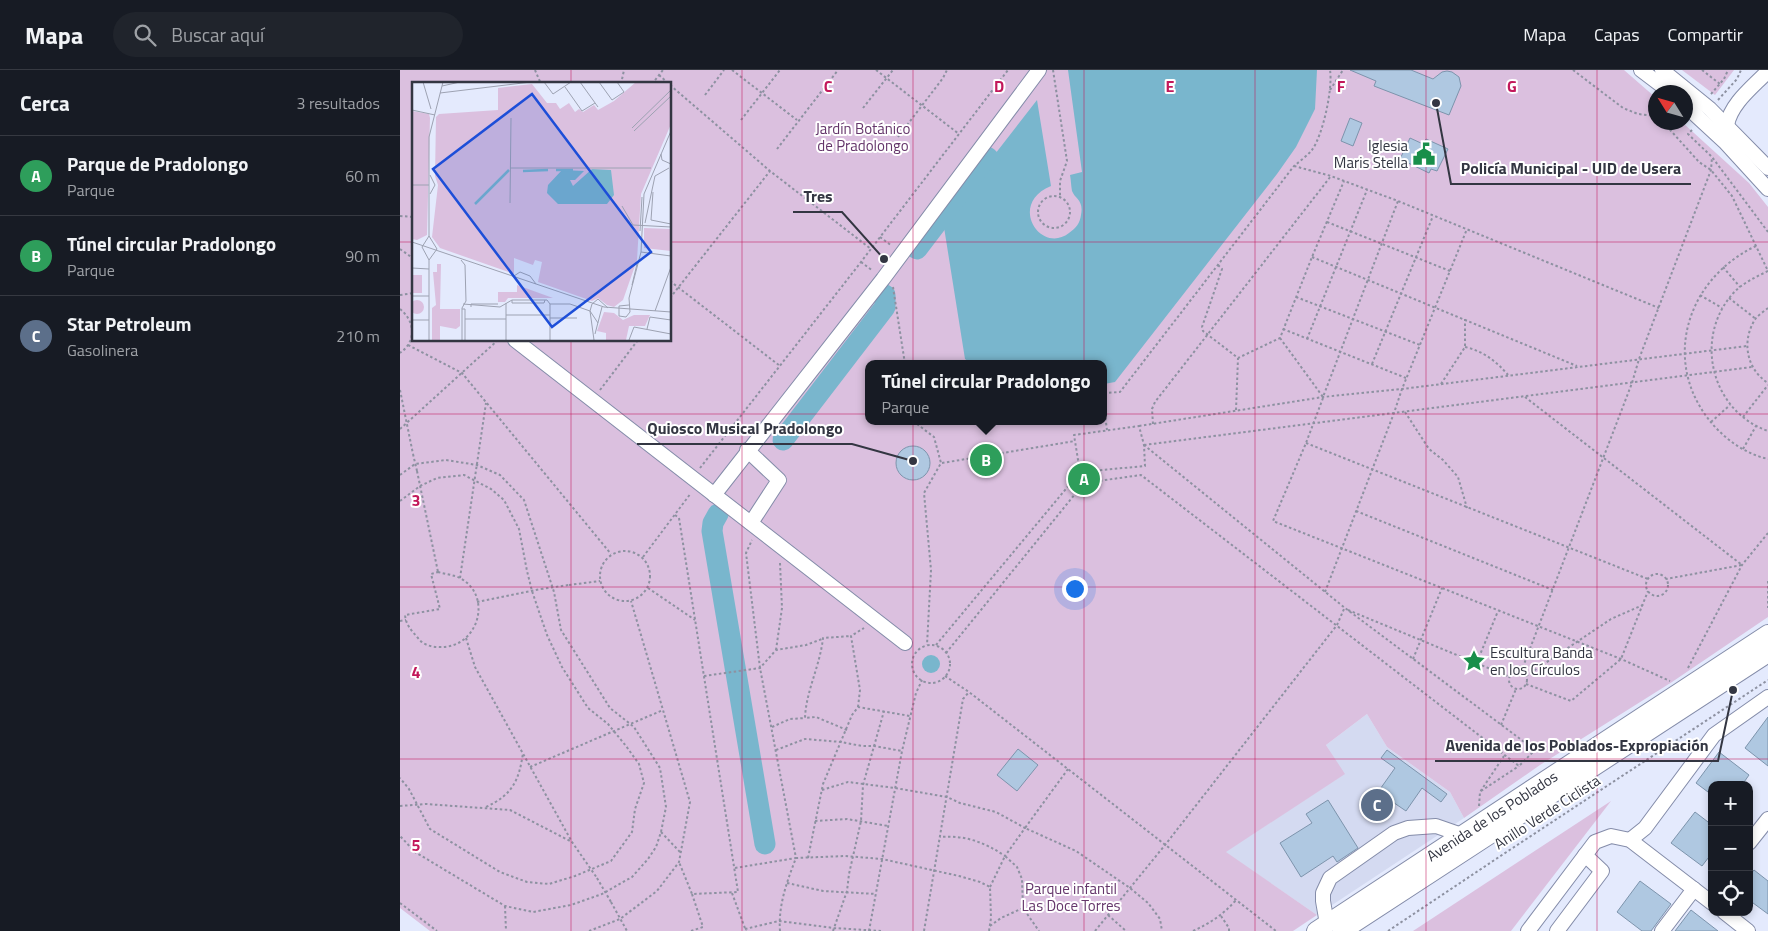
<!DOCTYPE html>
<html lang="es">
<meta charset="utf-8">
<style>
body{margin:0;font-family:"Titillium Web",sans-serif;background:#20242c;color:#f1f3f6}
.controls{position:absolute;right:15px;bottom:15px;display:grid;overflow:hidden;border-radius:10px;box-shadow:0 2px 8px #0003}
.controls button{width:45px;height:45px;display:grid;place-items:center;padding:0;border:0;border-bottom:1px solid #363941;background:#171b24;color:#f1f3f6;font:25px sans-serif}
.compass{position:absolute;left:1248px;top:15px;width:45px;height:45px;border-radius:50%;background:#171b24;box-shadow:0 2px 8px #0003;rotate:307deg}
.you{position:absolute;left:674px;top:518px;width:18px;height:18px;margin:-12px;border:4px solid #fff;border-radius:50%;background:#1a73e8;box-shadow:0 0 0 8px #1a73e833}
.badge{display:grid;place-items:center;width:32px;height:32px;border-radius:50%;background:#188f4a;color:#fff;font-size:16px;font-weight:700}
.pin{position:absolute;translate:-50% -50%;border:2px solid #fff;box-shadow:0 1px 5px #0006}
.popup{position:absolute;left:465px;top:290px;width:242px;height:65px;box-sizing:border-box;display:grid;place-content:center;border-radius:10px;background:#171b24;filter:drop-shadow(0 1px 4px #0005);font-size:16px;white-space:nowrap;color:#9ea1a6}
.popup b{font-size:19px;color:#f1f3f6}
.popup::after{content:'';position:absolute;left:50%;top:100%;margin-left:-10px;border:10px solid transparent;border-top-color:#171b24}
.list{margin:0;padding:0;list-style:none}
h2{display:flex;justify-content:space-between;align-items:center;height:65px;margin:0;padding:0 20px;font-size:21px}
h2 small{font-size:16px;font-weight:400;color:#9ea1a6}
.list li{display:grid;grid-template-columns:32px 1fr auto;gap:15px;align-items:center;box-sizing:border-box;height:80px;padding:0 20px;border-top:1px solid #363941}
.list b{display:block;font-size:19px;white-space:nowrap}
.list p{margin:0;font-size:16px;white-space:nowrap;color:#9ea1a6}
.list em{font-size:16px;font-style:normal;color:#9ea1a6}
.icon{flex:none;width:28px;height:28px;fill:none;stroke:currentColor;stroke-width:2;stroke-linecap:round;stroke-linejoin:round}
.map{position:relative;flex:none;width:1368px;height:861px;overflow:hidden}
header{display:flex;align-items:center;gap:30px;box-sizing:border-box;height:70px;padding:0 25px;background:#171b24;border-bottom:1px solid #363941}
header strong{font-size:24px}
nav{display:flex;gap:28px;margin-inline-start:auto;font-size:18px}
.search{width:350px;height:45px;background:#20242c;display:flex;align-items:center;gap:12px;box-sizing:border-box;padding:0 18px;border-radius:28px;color:#9ea1a6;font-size:19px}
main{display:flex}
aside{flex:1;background:#171b24}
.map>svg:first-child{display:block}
.built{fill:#d4daf1}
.green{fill:#dbc0df;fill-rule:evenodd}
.water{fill:#79b6cd}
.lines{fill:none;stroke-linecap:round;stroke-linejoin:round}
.river{stroke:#79b6cd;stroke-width:21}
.building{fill:#afc8e1;stroke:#7d94ac}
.minor-casing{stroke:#848ca9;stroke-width:16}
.major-casing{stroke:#848ca9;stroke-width:20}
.path{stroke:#8d91a1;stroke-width:2;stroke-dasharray:2.5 2.5;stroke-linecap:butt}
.minor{stroke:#fff;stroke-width:14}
.major{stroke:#fff;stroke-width:18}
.path-bridge{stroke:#8d91a1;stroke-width:2;stroke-dasharray:2.5 2.5;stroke-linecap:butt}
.grid{fill:none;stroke:#c2185b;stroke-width:1;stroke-opacity:0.55}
.labels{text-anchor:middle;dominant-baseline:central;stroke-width:4;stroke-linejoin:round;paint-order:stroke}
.park-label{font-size:15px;fill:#65366b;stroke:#fff}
.poi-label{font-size:15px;fill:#333642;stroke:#fff;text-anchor:end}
.street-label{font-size:15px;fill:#333642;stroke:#fff}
.inset-river{fill:none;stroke:#79b6cd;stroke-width:2.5}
.inset-road{fill:none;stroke:#9da2b2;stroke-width:1}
.view{fill:#1d4ed8;fill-opacity:0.15;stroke:#1d4ed8;stroke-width:2.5}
.inset-edge{fill:none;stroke:#333642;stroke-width:2.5}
.grid-label{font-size:16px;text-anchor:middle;font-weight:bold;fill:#c2185b;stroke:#fff;stroke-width:4;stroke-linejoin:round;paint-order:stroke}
.leader{fill:none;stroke:#333642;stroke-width:2}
.callout-dot{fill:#333642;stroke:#fff;stroke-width:2}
.callout-label{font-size:16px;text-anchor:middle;font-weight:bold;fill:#333642;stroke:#fff;stroke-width:4;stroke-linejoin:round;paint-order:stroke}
</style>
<header>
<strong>Mapa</strong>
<div class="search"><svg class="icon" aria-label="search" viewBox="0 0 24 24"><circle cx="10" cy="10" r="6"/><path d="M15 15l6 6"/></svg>Buscar aquí</div>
<nav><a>Mapa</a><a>Capas</a><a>Compartir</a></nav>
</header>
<main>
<aside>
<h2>Cerca<small>3 resultados</small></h2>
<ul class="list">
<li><span class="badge" style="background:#2e9e5b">A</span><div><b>Parque de Pradolongo</b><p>Parque</p></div><em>60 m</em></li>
<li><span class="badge" style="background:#2e9e5b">B</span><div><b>Túnel circular Pradolongo</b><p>Parque</p></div><em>90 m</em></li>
<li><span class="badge" style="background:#5c6f8a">C</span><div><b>Star Petroleum</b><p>Gasolinera</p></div><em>210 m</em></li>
</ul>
</aside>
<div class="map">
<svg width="1368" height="861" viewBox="0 0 1368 861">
<rect width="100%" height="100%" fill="#e4eafd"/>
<path class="built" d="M967 644 987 677 1050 722 1064 748 917 845 825 782 944 704 926 675Z"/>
<g class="green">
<path d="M0 0H1224L1255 27 1256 52 1283 53 1349 113 1368 137V547L1272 612 1140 695 1064 748 1050 722 987 677 967 644 926 675 945 704 826 782 917 845 893 861H30L0 838ZM14 14H270V270H14ZM468 294H704V351H468Z"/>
<path d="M1282 0H1334L1315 25Z"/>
<path d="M1211 731 1111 861H1013Z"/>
</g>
<g class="water">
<path d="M668 0H917L915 39 896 77 877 104 715 312 704 314V294H572L565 289 543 151 637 30 651 116C607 134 641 185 669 163 676 158 680 153 681 145 684 130 675 129 672 121 671 116 671 110 670 105L682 102Z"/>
<circle cx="531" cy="594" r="9"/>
</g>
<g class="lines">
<g class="river">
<path d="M517 179 587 87 590 90"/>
<path d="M383 370 485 237V225"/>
<path d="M318 444 313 453 312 461 365 774"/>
</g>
</g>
<g class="building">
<path d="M950 0H1011L1033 9 1042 2 1047 1 1052 2 1059 7 1061 16 1049 45 974 16 976 11Z"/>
<path d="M950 48 962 53 953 76 941 71Z"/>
<path d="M1010 68 1023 74 1026 69 1048 79 1037 101 1031 99 1029 103 1000 89Z"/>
<circle cx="513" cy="393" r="17"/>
<path d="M1368 647V696L1345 678Z"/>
<path d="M618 679 638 695 617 721 597 705Z"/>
<path d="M987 680 1047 724 1041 732 1022 718 1006 741 978 722 995 698 981 688Z"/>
<path d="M1319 682 1349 705 1342 715H1312V725L1296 713Z"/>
<path d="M928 730 958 778 937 792 933 786 901 807 880 773 912 753 906 744Z"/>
<path d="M1295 742 1312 755V783L1302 796 1271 773Z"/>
<path d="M1354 800 1368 811V844L1349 830V806Z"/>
<path d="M1240 811 1271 834 1251 861H1242L1217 842Z"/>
<path d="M1291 840 1318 861H1275Z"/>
</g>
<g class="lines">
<defs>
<g id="minor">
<path d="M1241 0 1270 22"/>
<path d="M1262 0 1310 39 1368 98"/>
<path d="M1286 36 1325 72 1368 119"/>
<path d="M1327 55C1331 33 1353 17 1368 1"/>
<path d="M115 270 505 573"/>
<path d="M347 380 379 410 351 453"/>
<path d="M314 425 483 209 639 0"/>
<path d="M1230 770 1245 758 1314 665 1368 627"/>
<path d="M1349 773 1368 749"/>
<path d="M1324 842 1348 861"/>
<path d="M927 854 923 831V823L930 808 994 763 1008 758 1036 756 1062 765"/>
<path d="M1128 861 1195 772 1211 766 1230 770 1312 833"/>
<path d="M1157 861 1202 801 1185 785"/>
<path d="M1262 861 1294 819"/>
</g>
<g id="major">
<path d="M916 861 1368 564"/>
<path d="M942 861 1368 583"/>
</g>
</defs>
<use href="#minor" class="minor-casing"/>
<use href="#major" class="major-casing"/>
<g class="path">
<path d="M135 0 141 14"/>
<path d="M332 0 397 50"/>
<path d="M476 0 559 64"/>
<path d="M653 0 667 91 660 111V127"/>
<path d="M1173 0 1223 38 1238 44 1256 46"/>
<path d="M1302 0 1320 14"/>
<path d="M259 5 269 14"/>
<path d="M221 14 224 0"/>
<path d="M252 14 263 0"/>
<path d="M270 15 370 101 471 179"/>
<path d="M930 20 943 0"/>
<path d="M1311 24 1324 9 1328 0"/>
<path d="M305 25 324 0"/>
<path d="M1318 30 1337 9 1341 0"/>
<path d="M463 38 493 0"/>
<path d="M341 50 380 0"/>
<path d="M1263 52 1299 92 1311 100 1332 126 1368 201"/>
<path d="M1292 60 1288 64 1312 87 1368 162"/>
<path d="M498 67 543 8 547 0"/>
<path d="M377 79 438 0"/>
<path d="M894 96 931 106 998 131 1259 238"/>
<circle cx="654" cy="142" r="16"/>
<path d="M0 146 14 147"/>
<path d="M927 152 1050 201"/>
<path d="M480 167 492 176"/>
<path d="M1356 176C1282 211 1259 301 1319 361 1332 374 1350 385 1368 389"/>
<path d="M0 179 14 189"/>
<path d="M912 187 1177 296"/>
<path d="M461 192 473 201"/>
<path d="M818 195 822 199 802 257 803 261 838 288 880 268 912 187 944 111"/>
<path d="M1323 197 1340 217"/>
<path d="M1368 201C1354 208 1340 214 1330 227 1294 272 1313 342 1368 361"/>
<path d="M270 211 380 296"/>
<path d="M493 217 505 294"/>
<path d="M0 225 14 223"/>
<path d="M1300 225 1322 238"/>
<path d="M896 227 1020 275"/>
<path d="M270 228 370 101"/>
<path d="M1329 228 1356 249"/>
<path d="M1368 238C1364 241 1359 245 1356 248 1341 270 1346 299 1368 313"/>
<path d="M0 239C15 251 17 271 0 283"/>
<path d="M883 259 1006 308"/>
<path d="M880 268 923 327 998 131"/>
<path d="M907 269 967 120"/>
<path d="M8 275 62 303 211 484"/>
<path d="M1065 277C1083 281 1096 291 1108 305"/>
<path d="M972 294 1033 146"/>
<path d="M1041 314 1065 277V249"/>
<path d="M0 320 13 384"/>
<path d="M200 320 238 270"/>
<path d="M704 323 720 322 894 96C900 91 907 86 912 80 923 65 933 18 930 0"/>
<path d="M1125 327 1342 495 1266 509"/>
<path d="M923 328 906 373 873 451 1221 589 1270 611"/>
<path d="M704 338 707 360"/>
<path d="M836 340 838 288"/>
<path d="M1005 342 1029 379 1043 390 1058 407 1067 438"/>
<path d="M1343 347 1368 315"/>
<path d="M513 351 534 367 541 393 524 423 531 500 527 575"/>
<path d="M1311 352 1330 335"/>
<path d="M753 354 752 339 755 332 931 106"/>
<path d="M739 356 923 327 1002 319 1347 276"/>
<path d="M0 359 98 270"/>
<path d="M906 373 1248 509"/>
<path d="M744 375 1352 297"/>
<path d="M1343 379 1356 356"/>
<path d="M542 393 675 371"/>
<path d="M300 398 461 192 608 0"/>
<path d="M17 401 38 502"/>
<path d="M0 405 15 394 46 390 77 395 100 405 124 430 154 522 161 560 210 638 234 657 260 698 266 737 261 762 256 777 248 789 232 807 202 824 171 835 133 842 105 836 15 782 0 766"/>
<path d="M0 431 20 416 37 408 64 405 91 419 104 430 119 459 127 501 132 521 147 565 162 597 188 638 208 654 226 676 239 694 244 713 235 739 232 762 211 791 175 806 149 814 127 812 100 802 30 759 9 719 0 708"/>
<path d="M956 441 1153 520"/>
<path d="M275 445 279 448 338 822 292 824 279 792"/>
<circle cx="225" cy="506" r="25"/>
<path d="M243 487 291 423"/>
<path d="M38 502C45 504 54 505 60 508 94 526 78 580 38 577 30 577 22 574 18 568 11 560 6 555 5 545L40 539 31 504Z"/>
<circle cx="1257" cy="515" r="11"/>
<path d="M60 508 86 333"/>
<path d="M1368 511V538"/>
<path d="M169 515 200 511"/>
<path d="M248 518 295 550"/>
<path d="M925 522 994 343 1002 319 1067 159"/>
<path d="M77 532 141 519"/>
<path d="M948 540 1110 607"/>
<path d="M0 551 6 550"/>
<path d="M66 568 75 597 172 772 197 808"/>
<path d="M536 575 680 402 745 396 744 375 739 356 674 365 680 402"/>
<circle cx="531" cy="594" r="19"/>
<path d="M376 580 382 538 380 493"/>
<path d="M546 583 684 413 741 405 1119 696 1135 680 945 538 744 375"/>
<path d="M1013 589 1042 518"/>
<path d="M1077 592 1098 541"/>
<path d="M1288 598 1342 495 1368 463"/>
<circle cx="1118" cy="610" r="9"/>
<path d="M1121 602 1232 313 1239 289 1311 100 1312 87"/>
<path d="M304 606 360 598 376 580 406 575 422 569"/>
<path d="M545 606 569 622 876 861"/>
<path d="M1126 606 1211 549 1243 535"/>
<path d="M1126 614 1171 631 1221 589 1248 521"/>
<path d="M458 637 460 620 451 566 464 558"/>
<path d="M1101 655 1116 619"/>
<path d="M372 657 390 649 405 648"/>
<path d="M447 660 416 647 405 648C406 621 420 596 423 568L451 566"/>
<path d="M376 680 405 669 441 672 462 676H474L502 681"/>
<path d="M130 697 263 640"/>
<path d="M668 699 625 758 676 781 730 818 748 833 760 849 762 861"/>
<path d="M422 720 448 712 495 718 547 727 560 733 596 742 625 758 605 786C584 772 565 765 540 767"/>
<path d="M1081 721 1119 696"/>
<path d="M0 736 26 734 110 740 172 772"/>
<path d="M1079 736 1080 722 1104 686"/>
<path d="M86 737C112 725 119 711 123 683"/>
<path d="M415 751 447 749 488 756"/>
<path d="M261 762 280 782"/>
<path d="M408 788 423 714 452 645 458 637 510 646"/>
<path d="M335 798 396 788 360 598 346 483 352 470"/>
<path d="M387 813 423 821 476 824"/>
<path d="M590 817 605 786 617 797 622 809 623 838 639 861"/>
<path d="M332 823 346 861"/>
<path d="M211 832 227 861"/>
<path d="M0 833 37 861"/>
<path d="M105 836 106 861"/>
<path d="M708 845 726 861"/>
<path d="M821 846 829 858V861"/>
<path d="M590 856 601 848 623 838"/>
<path d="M345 859 379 851 434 858 481 861"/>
<path d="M189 861 220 849 257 821 279 792 290 732 231 531"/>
<path d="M291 861 303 857 292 824"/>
<path d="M380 861C378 836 387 811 396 788L445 786 482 789 559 806 580 812 590 817 591 848 589 861"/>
<path d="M433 861 447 821 449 804 461 751 463 715 484 641"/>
<path d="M469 861 502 681 516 623 522 610"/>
<path d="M524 861 563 629 569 622"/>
<path d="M695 861 765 775 937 555 944 539"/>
<path d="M793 861C810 853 823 845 836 830"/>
<path d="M988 861 1102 785 1368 610"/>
</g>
<use href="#minor" class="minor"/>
<use href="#major" class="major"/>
<g class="path-bridge">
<path d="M13 384 17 401"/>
<path d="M141 519 169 515"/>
<path d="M197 808 211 832"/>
</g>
</g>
<path class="grid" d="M171 0V14M342 0V861M513 0V861M684 0V861M855 0V861M1026 0V861M1197 0V861M0 172H14M270 172H1368M171 270V861M0 344H1368M0 517H1368M0 689H1368"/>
<defs>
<symbol id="civic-bare" viewBox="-9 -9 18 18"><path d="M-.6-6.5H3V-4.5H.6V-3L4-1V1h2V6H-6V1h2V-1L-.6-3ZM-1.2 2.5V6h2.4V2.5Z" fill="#188f4a" stroke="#fff" stroke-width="2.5" paint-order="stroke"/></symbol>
<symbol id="sight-bare" viewBox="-9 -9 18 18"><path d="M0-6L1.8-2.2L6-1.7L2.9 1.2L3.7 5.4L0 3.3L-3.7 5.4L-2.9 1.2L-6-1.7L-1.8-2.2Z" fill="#188f4a" stroke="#fff" stroke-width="2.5" paint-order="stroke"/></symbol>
</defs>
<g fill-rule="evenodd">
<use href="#civic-bare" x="1008" y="68" width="32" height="32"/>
<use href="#sight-bare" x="1058" y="575" width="32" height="32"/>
</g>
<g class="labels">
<g class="park-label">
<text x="463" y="58">Jardín Botánico<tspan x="463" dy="17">de Pradolongo</tspan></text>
<text x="671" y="818">Parque infantil<tspan x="671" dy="17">Las Doce Torres</tspan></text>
</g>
<g class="poi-label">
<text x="1008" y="75">Iglesia<tspan x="1008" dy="17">Maris Stella</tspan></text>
<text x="1090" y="582" text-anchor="start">Escultura Banda<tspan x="1090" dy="17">en los Círculos</tspan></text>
</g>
<g class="street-label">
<text transform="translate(1147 742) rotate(-33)">Anillo Verde Ciclista</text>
<text transform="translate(1092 746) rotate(-33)">Avenida de los Poblados</text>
</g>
</g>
<g transform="translate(12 12)">
<rect width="259" height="259" fill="#e4eafd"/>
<path d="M224 0H259V42L229 112 225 178 211 218 202 225 195 223 186 216 180 219 126 200 130 180 123 178 121 183 102 176V192L28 166 20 155 26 103 23 94 24 35 27 32 86 28V6L120 2 135 21H144L148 27 157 21 163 30 167 27 171 30 182 23 186 28 202 19ZM0 29 17 32 18 36 15 153 5 158 0 157ZM232 146 259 147V169L232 166ZM25 182H29L28 227H48V244L44 247 28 244V258H20V226L24 223 21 190H25ZM0 193H10V211H0ZM105 203 141 216H96L93 220H86V210H105ZM-2 225a7 7 0 1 1 14 0a7 7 0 1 1-14 0ZM192 230 202 231 211 238 222 233H238L233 244H217L214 258H194V251L185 249Z" fill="#dbc0df"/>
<path d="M180 87 199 88 202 113 195 122H146L135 111 136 103 150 88 172 89 163 98H158L161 104Z" fill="#79b6cd"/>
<path class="inset-river" d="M144 88H161M111 89 136 88M63 122 97 88"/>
<path class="inset-road" d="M11 0 19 27M132 0 141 12 159 0M168 0 186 25M187 0 200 18 212 10 205 0M30 4 48 0M153 5 170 29 183 21M28 11 119 0M0 28 23 33M220 46 259 8M222 49 259 14M249 72 250 78 259 82M98 86H239M18 93 23 103 18 112M0 103H17M241 110 239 138 259 142M98 121 99 36M210 124 221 143 259 145M233 141 243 94 257 86M228 149 230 115M0 160 192 225 259 230M229 170 259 174M17 178 25 167 17 154M49 178 53 183 54 219 50 226V258M0 186 17 187M102 194 108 190 118 194 124 202M220 203 225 182M0 214H17M100 218V221H132L133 218M94 221V258M51 222 88 225 100 218H135L138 222M138 222H158L178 229 186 241M217 223 207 224V234L214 235 218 230 217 216 229 170 232 112 259 49M59 225V222H86M50 227H53V258M243 229 259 185M94 233H138M138 236H165M53 237H94M0 238H17M235 247 238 235 259 238M183 252 190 225M17 258V178L10 165 17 154V55L31 0M138 258V222M182 258 178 229 180 222 186 217 196 226M217 258 222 245 259 252"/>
<path class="view" d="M120 12 239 170 140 245 21 87Z"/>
<rect width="259" height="259" class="inset-edge"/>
</g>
<g class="grid-label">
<text x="428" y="22">C</text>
<text x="599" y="22">D</text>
<text x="770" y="22">E</text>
<text x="941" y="22">F</text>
<text x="1112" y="22">G</text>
<text x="16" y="436">3</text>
<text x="16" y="608">4</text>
<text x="16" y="781">5</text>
</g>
<path class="leader" d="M1036 33L1051 114H1291M484 189L442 142H393M513 391L452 374H237M1333 620L1318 691H1035"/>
<g class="callout-dot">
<circle cx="1036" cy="33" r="5"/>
<circle cx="484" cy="189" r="5"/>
<circle cx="513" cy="391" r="5"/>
<circle cx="1333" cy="620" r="5"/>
</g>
<g class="callout-label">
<text x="1171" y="104">Policía Municipal - UID de Usera</text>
<text x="418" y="132">Tres</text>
<text x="345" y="364">Quiosco Musical Pradolongo</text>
<text x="1177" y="681">Avenida de los Poblados-Expropiación</text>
</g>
</svg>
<div class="controls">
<button>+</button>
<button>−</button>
<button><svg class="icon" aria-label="locate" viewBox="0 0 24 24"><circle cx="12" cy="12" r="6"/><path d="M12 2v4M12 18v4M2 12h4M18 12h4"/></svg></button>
</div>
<svg class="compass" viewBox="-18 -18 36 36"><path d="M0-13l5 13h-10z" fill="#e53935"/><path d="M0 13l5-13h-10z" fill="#9ea1a6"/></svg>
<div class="you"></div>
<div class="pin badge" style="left:684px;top:409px;background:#2e9e5b">A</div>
<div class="pin badge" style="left:586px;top:390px;background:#2e9e5b">B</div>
<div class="popup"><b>Túnel circular Pradolongo</b>Parque</div>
<div class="pin badge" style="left:977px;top:735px;background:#5c6f8a">C</div>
</div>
</main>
